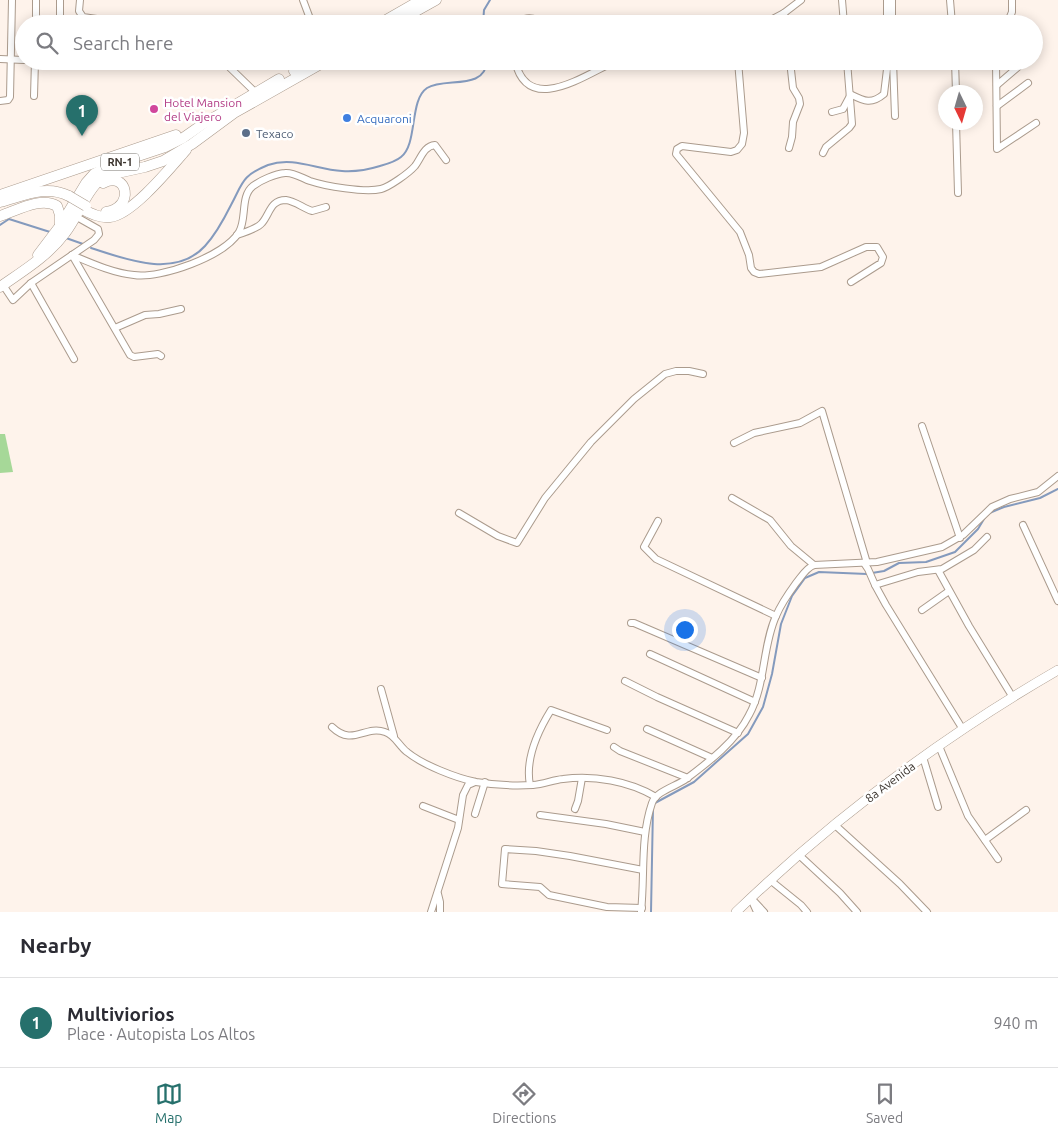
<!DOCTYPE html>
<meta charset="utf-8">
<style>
body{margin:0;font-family:Ubuntu,sans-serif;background:#f2f2f3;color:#2b2b33}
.compass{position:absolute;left:938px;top:85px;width:45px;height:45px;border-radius:50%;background:#fff;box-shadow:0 2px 12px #0003;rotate:175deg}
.you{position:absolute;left:684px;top:629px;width:18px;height:18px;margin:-12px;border:4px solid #fff;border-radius:50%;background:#1a73e8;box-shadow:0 0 0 8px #1a73e833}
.badge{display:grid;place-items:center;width:32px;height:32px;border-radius:50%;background:#26706c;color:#fff;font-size:16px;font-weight:700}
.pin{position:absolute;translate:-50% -41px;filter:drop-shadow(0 1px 2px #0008)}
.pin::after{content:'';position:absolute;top:26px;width:18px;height:15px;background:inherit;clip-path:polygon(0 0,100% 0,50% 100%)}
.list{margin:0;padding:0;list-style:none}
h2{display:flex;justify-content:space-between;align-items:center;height:65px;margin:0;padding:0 20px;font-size:21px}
h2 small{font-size:16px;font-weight:400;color:#7c7c81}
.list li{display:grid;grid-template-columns:32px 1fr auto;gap:15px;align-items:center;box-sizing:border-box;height:90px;padding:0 20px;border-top:1px solid #e1e1e2}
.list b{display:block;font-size:19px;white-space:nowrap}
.list p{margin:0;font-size:16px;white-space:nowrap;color:#7c7c81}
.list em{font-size:16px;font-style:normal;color:#7c7c81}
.icon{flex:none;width:28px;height:28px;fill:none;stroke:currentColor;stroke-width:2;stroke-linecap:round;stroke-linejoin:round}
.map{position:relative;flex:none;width:1058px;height:912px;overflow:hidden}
.search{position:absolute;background:#fff;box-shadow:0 2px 12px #0003;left:15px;right:15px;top:15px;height:55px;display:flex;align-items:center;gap:12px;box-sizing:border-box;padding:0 18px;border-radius:28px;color:#7c7c81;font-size:19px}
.sheet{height:155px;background:#fff}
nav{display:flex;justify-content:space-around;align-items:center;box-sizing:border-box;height:70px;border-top:1px solid #e1e1e2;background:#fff;font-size:14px;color:#7c7c81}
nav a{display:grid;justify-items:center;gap:2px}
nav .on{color:#26706c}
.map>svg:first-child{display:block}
.green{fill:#a6d898}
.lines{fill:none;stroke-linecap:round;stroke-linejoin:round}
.stream{stroke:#849abd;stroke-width:2}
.street-casing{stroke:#ab9b8d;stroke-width:8}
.secondary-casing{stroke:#ab9b8d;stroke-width:10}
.primary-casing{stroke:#ab9b8d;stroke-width:11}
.street{stroke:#fff;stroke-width:6}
.secondary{stroke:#fff;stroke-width:9}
.primary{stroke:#fff;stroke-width:10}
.primary-bridge-casing{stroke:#ab9b8d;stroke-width:11;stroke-linecap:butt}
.primary-bridge{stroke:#fff;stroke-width:10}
.hotel-dot{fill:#d1479c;stroke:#fff;stroke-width:2}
.shop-dot{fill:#3f7fe0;stroke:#fff;stroke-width:2}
.service-dot{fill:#5c6f8a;stroke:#fff;stroke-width:2}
.labels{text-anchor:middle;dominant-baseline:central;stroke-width:5;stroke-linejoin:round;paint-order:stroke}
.shield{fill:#fff;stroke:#76726d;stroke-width:1}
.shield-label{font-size:11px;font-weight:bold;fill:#3c352f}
.hotel-label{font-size:12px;fill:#b23c85;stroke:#fff;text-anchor:start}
.shop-label{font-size:12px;fill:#366cbe;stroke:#fff;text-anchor:start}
.service-label{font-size:12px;fill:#4e5e75;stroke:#fff;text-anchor:start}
.street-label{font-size:12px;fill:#3c352f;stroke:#fff}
</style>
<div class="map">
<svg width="1058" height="912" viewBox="0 0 1058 912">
<rect width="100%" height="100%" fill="#fef3eb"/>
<path class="green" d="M0 434H5L13 472 0 473Z"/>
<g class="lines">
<g class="stream">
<path d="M483 24 484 10 490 0"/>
<path d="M0 225 9 219 50 232"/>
<path d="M66 238 83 244"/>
<path d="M91 248C125 259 175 279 205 246 216 234 224 219 231 205 243 183 241 176 268 165 294 156 317 170 342 171 355 172 367 170 380 166 387 164 395 162 401 157 418 144 409 100 427 88 445 77 485 91 487 61"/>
<path d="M872 573 884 571 899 563 926 562 955 552 978 529 987 514 1004 507 1040 498 1058 489"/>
<path d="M655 803 694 782 748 734 763 707 772 674 781 624 792 596 805 578 819 572 867 574"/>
<path d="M651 912 653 807"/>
</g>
<defs>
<g id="street">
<path d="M60 0V24"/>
<path d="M80 0 79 11 83 17 131 24"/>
<path d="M303 0 312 24"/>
<path d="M842 0 844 24"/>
<path d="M887 0V24"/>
<path d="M950 0 952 24"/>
<path d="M784 13 785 24"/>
<path d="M36 24V0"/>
<path d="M510 24C521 19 533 14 542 24"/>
<path d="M763 24 784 13 801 0"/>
<path d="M892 24V0"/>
<path d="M1007 24 1012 12V0"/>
<path d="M0 59 24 60"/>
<path d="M223 61 258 95"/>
<path d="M515 61C528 117 586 74 616 61"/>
<path d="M738 61 744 133 742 144 737 150 731 152 682 146 677 149 676 154 740 232 749 255 751 268 754 272 759 274 821 267 866 247H877L883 257 881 263 851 282"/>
<path d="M893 61 895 116"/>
<path d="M955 61 956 92"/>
<path d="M996 61 997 149 1036 123"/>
<path d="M997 85 1025 61"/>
<path d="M850 94C864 101 871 105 884 94L888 61"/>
<path d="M34 96 35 61"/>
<path d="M0 101 8 100 10 97 12 0"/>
<path d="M997 106 1028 83"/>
<path d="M832 112 843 109 850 96"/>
<path d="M956 122 958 193"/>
<path d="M789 148 792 137 793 122 800 104 799 98 793 88 790 61"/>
<path d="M823 153 826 147 849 128 852 124 847 61"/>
<path d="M237 235C245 232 257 229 262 223 270 214 270 200 286 200 295 201 303 208 312 211L326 207"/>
<path d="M72 255C91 263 113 273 134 275 161 279 225 256 239 232 247 219 240 196 253 186 261 180 275 174 285 173 293 172 302 178 310 181 325 186 365 193 381 189 389 187 409 173 415 166 421 158 424 146 435 145L446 160"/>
<path d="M72 255 130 355 134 357 158 354 161 356"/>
<path d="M31 283 74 359"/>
<path d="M3 285 13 300 31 283 94 240 99 234 98 229 75 216"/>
<path d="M115 328 145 315 159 314 181 309"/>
<path d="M922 426 960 538"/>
<path d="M734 443 754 433 800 423 822 411 867 563"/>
<path d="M732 498 770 520 791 546 814 565"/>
<path d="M459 513 498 536 517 543 545 498 591 442 634 399 665 374 676 371H689L703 374"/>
<path d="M658 521 644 547 656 559 776 616"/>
<path d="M1023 525 1058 601"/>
<path d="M864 563 868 569 875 585 886 605 962 728"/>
<path d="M938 570 969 626 1012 696"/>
<path d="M875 585 918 572 942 569 974 550 987 537"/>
<path d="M922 610 949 591"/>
<path d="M631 623H634L762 678"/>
<path d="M650 654 755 702"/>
<path d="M625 681 657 697 738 733"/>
<path d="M381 689 394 736"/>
<path d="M332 727C353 747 364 725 385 732 395 735 399 746 407 752 423 765 456 778 476 782 494 785 516 786 533 785 544 784 553 780 563 779 594 775 629 781 656 797"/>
<path d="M647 729 712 758"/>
<path d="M939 746 968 816 998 859"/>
<path d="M614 747 620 751 688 778"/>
<path d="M923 757 938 807"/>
<path d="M530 785C525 760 538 731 551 710L607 730"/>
<path d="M423 806 459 820"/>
<path d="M575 809 578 801 582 778"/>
<path d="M475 814 485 782"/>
<path d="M540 815 606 824 645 832"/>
<path d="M835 825 900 884 927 912"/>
<path d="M985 840 1026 810"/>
<path d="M799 855 840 893 857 912"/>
<path d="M770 880 801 905 807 912"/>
<path d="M438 894 440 902V912"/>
<path d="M751 898 764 912"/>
<path d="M752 901 757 912"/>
<path d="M642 908 607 907 549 895 540 887 502 884 505 849 536 851 570 856 643 870"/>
<path d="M431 912 458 828 463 795 468 785 475 782"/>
<path d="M641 912C645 875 640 838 652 803 656 791 677 786 686 779 710 761 736 741 749 715 766 684 762 647 776 616 781 604 788 594 796 583 802 576 806 568 814 565L877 562 942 547 963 535 992 507 1010 499 1038 492 1058 476"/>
</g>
<path id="secondary" d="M736 912C833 819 942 737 1058 670"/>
<g id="primary">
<path d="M379 24 421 0"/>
<path d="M393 24 436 0"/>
<path d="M294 71 311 61"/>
<path d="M103 183C128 170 135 208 106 212"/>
<path d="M0 195 176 135"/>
<path d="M0 202C23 196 46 184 69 196"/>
<path d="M84 210C92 214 100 218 110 217 132 215 171 167 186 150"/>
<path d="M0 216C16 211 41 196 57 206L60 215V224"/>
<path d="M38 255 60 226 86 183 94 174 111 165 165 147 183 138 203 124 279 79"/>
<path d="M0 287C23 271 48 256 65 233 79 215 86 190 104 176L145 167 163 161 192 144 234 113 326 61"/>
</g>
</defs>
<use href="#street" class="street-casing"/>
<use href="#secondary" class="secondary-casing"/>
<use href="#primary" class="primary-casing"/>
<use href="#street" class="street"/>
<use href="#secondary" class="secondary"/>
<use href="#primary" class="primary"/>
<defs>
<path id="primary-bridge" d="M69 196 86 206"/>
</defs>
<use href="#primary-bridge" class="primary-bridge-casing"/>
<use href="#primary-bridge" class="primary-bridge"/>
</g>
<circle class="hotel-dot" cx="154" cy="109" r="5"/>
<circle class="shop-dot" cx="347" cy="118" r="5"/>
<circle class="service-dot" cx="246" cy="133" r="5"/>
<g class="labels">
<rect class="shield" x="101" y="153.5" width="38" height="17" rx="4"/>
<g class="shield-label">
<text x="120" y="162">RN-1</text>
</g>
<g class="hotel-label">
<text x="164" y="102">Hotel Mansion<tspan x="164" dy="14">del Viajero</tspan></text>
</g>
<g class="shop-label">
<text x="357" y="118">Acquaroni</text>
</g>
<g class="service-label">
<text x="256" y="133">Texaco</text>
</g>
<g class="street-label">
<text transform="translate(890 782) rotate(-37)">8a Avenida</text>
</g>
</g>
</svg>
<svg class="compass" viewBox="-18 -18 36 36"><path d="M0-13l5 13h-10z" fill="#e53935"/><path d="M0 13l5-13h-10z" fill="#7c7c81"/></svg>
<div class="you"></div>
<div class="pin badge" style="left:82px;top:136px">1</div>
<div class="search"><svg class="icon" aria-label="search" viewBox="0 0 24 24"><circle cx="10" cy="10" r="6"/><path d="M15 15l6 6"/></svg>Search here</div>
</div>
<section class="sheet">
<h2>Nearby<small></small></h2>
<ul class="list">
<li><span class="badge">1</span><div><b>Multiviorios</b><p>Place · Autopista Los Altos</p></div><em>940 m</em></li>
</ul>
</section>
<nav>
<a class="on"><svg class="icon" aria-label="map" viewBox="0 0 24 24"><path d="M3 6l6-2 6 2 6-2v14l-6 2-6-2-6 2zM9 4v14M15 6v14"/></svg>Map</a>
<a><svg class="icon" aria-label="directions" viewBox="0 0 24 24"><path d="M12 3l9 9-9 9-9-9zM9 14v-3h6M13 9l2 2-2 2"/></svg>Directions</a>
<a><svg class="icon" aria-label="saved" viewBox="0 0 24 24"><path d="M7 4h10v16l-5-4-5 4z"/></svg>Saved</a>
</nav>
